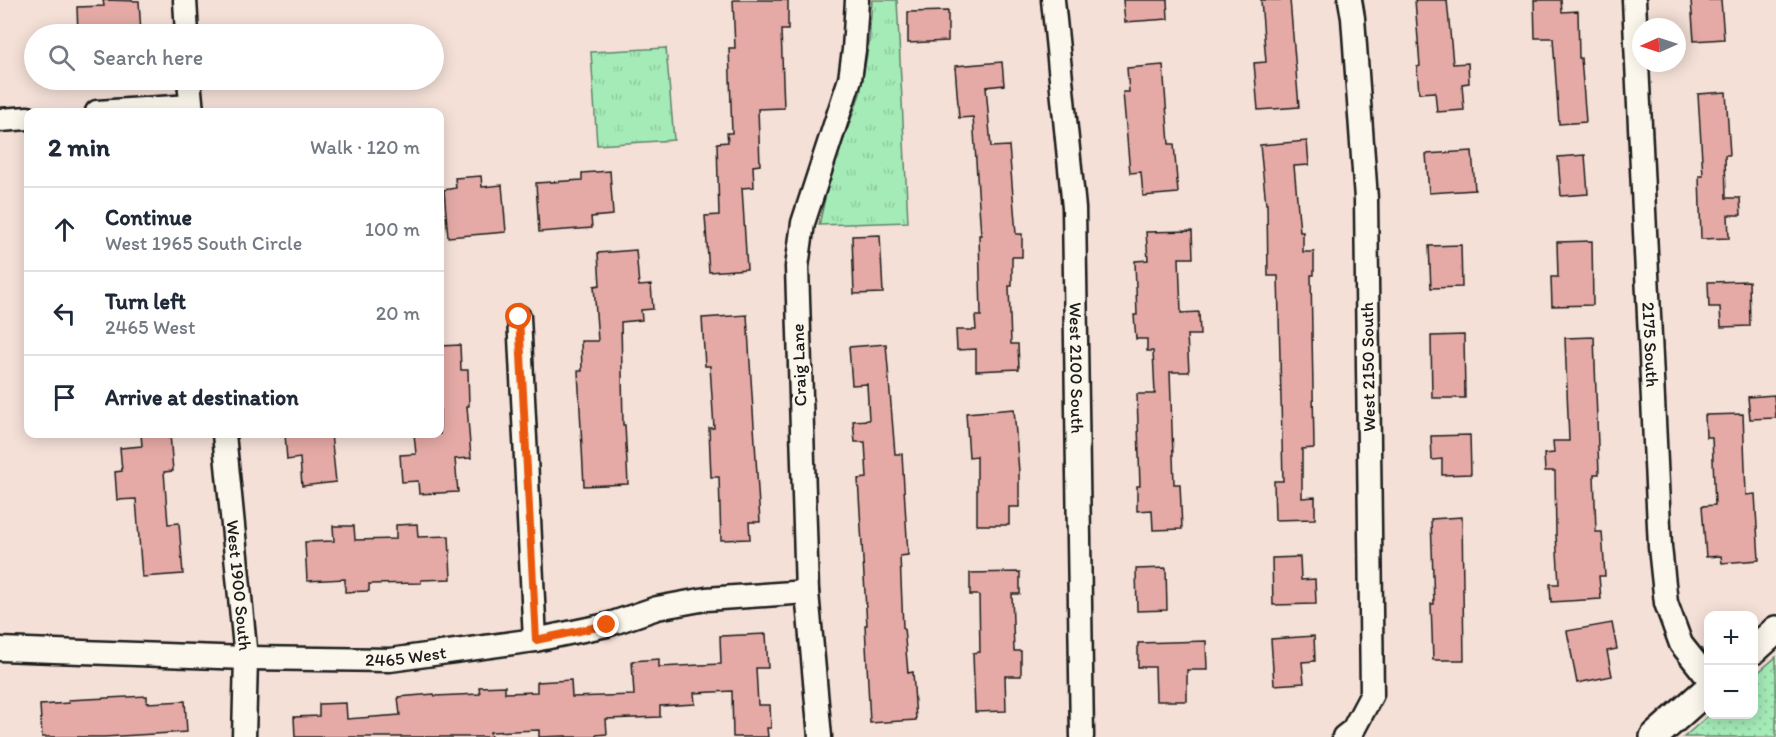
<!DOCTYPE html>
<meta charset="utf-8">
<style>
body{margin:0;font-family:Itim,sans-serif;background:#f2f2f3;color:#1f2937}
.controls{position:absolute;right:18px;bottom:18px;display:grid;overflow:hidden;border-radius:12px;box-shadow:0 3px 15px #0003}
.controls button{width:54px;height:54px;display:grid;place-items:center;padding:0;border:0;border-bottom:2px solid #e0e1e3;background:#fff;color:#1f2937;font:30px sans-serif}
.compass{position:absolute;left:1632px;top:18px;width:54px;height:54px;border-radius:50%;background:#fff;box-shadow:0 3px 15px #0003;rotate:267deg}
.stop{position:absolute;width:18px;height:18px;margin:-14px;border:4px solid #ea580c;border-radius:50%;background:#fff}
.stop.end{background:#ea580c;border-color:#fff;box-shadow:0 2px 6px #0008}
.list{margin:0;padding:0;list-style:none}
h2{display:flex;justify-content:space-between;align-items:center;height:78px;margin:0;padding:0 24px;font-size:26px}
h2 small{font-size:20px;font-weight:400;color:#747a83}
.list li{display:grid;grid-template-columns:39px 1fr auto;gap:18px;align-items:center;box-sizing:border-box;height:84px;padding:0 24px;border-top:2px solid #e0e1e3}
.list b{display:block;font-size:22px;white-space:nowrap}
.list p{margin:0;font-size:20px;white-space:nowrap;color:#747a83}
.list em{font-size:20px;font-style:normal;color:#747a83}
.icon{flex:none;width:33px;height:33px;fill:none;stroke:currentColor;stroke-width:2;stroke-linecap:round;stroke-linejoin:round}
.map{position:relative;flex:none;width:1776px;height:737px;overflow:hidden}
.search{position:absolute;background:#fff;box-shadow:0 3px 15px #0003;left:24px;top:24px;width:420px;height:66px;display:flex;align-items:center;gap:15px;box-sizing:border-box;padding:0 21px;border-radius:33px;color:#747a83;font-size:22px}
.panel{position:absolute;background:#fff;box-shadow:0 3px 15px #0003;left:24px;top:108px;width:420px;height:330px;border-radius:12px}
.map>svg:first-child{display:block}
.grass{fill:url(#grass-dots);stroke:#60846a;stroke-width:1.5}
.park{fill:url(#park-tufts);stroke:#60846a;stroke-width:1.5}
.building{fill:#e5aaa6;stroke:#1c1c1c;stroke-width:1.5}
.lines{fill:none;stroke-linecap:round;stroke-linejoin:round}
.minor-casing{stroke:#1c1c1c;stroke-width:27}
.tertiary-casing{stroke:#1c1c1c;stroke-width:32}
.minor{stroke:#fbf7ec;stroke-width:22}
.tertiary{stroke:#fbf7ec;stroke-width:27}
.route{stroke:#ea580c;stroke-width:8}
.labels{text-anchor:middle;dominant-baseline:central;stroke-width:5;stroke-linejoin:round;paint-order:stroke}
.street-label{font-size:18px;fill:#1c1c1c;stroke:#fbf7ec}
</style>
<div class="map">
<svg width="1776" height="737" viewBox="0 0 1776 737">
<defs>
<pattern id="grass-dots" width="8" height="8" patternUnits="userSpaceOnUse" patternTransform="scale(1.5)"><rect width="8" height="8" fill="#a5ebb8"/><path d="M2 2h.1M6 6h.1" fill="none" stroke="#8dc99e" stroke-width="1.8" stroke-linecap="round"/></pattern>
<pattern id="park-tufts" width="24" height="20" patternUnits="userSpaceOnUse" patternTransform="scale(1.5)"><rect width="24" height="20" fill="#a5ebb8"/><path d="M3 7l-1-3M5 7V3M7 7l1-3M15 17l-1-3M17 17v-4M19 17l1-3" fill="none" stroke="#8dc99e"/></pattern>
</defs>
<rect width="100%" height="100%" fill="#f4e0d7"/>
<filter id="ink" filterUnits="userSpaceOnUse"><feTurbulence type="fractalNoise" baseFrequency=".0167" numOctaves="2"/><feDisplacementMap in="SourceGraphic" scale="12" xChannelSelector="R" yChannelSelector="G"/><feConvolveMatrix kernelMatrix="1 2 1 2 8 2 1 2 1" color-interpolation-filters="sRGB"/></filter>
<g filter="url(#ink)">
<path class="grass" d="M1776 657V737H1684L1709 715 1754 714V676Z"/>
<g class="park">
<path d="M872 0H897L908 222 819 225 829 181 860 94 869 43Z"/>
<path d="M666 48 674 140 597 145 591 52Z"/>
</g>
<g class="building">
<path d="M103 0 139 1 141 34H78L77 7 104 6Z"/>
<path d="M733 0H788V30H781L784 108 758 109 760 165 753 166 754 187 742 188 747 269 709 272 705 216 719 215 717 143 728 142 727 133H732L729 48H735Z"/>
<path d="M1123 0H1167L1168 19 1125 22Z"/>
<path d="M1261 0H1290L1299 107 1258 110 1254 63 1266 62Z"/>
<path d="M1415 0H1447L1453 64 1468 63 1469 83 1462 84 1464 110 1437 112 1435 92 1419 93 1417 67 1420 66Z"/>
<path d="M1534 0H1561L1562 12 1578 11 1579 58H1581L1586 122 1559 124 1553 38H1535Z"/>
<path d="M1691 0H1721L1724 39 1694 41Z"/>
<path d="M948 11V41L908 43V12Z"/>
<path d="M1002 62 1004 85 986 87 991 147 1009 146 1016 234H1022V257H1012V286H1009L1011 344H1018L1019 369 976 371V349L957 350 956 330H976L975 316H981L979 235H981L973 117 959 118 955 66Z"/>
<path d="M1163 65 1169 144H1174L1178 193 1143 196 1141 172 1130 173 1123 92H1129L1127 68Z"/>
<path d="M1726 92 1730 155H1725L1726 198H1740L1741 215H1728L1729 238 1701 239 1699 176H1703L1698 94Z"/>
<path d="M1307 141 1309 165 1294 166 1300 232H1303V252H1314V275H1311L1314 448 1302 449V498L1315 497V519L1275 520 1274 481H1283L1278 276H1268L1267 204H1266L1260 145Z"/>
<path d="M1472 151 1475 190 1429 193 1426 154Z"/>
<path d="M1585 155 1588 194 1561 196 1558 157Z"/>
<path d="M610 171 613 215 591 217 592 228 539 232 536 183 582 180V173Z"/>
<path d="M481 176 482 187 502 185 506 232 448 237 444 190 456 188 455 178Z"/>
<path d="M1192 231 1193 258H1179L1181 313 1199 312 1200 335H1187L1189 372H1170L1174 484H1180L1182 529 1153 530 1152 510 1137 511V486H1140L1137 394H1155L1153 351H1147V339H1136L1134 315H1137L1135 261 1148 260 1146 232Z"/>
<path d="M880 235 883 293 854 294 852 236Z"/>
<path d="M1592 241 1593 305 1552 306 1551 277H1558L1557 242Z"/>
<path d="M1461 245 1462 287 1431 288 1429 246Z"/>
<path d="M636 250 639 286 651 285 653 309 641 310 642 320 621 322 623 425H625L628 484 584 486 578 371H582L581 341H598L594 286 600 285 598 253Z"/>
<path d="M1749 281 1750 326 1721 327 1720 307H1709L1708 282Z"/>
<path d="M747 315 760 522H749L750 539 721 540 719 477H711L709 428H714L710 366H705L702 318Z"/>
<path d="M1464 335 1465 398H1432L1431 336Z"/>
<path d="M1594 337 1599 474H1594L1596 532H1602L1605 576H1599L1601 599 1551 602 1550 584H1559L1556 535 1555 471H1545L1544 454 1554 453 1553 441H1569L1565 338Z"/>
<path d="M886 344 895 454H902L908 555 900 556 903 628H904L908 673 913 672 916 720 870 723 865 625H867L858 479 867 478 865 442H855L853 421 869 420 867 384 852 385 849 347Z"/>
<path d="M460 345 461 370H468L469 406H467L471 458 455 459 458 492 419 494 418 481 402 482 400 455 416 454 414 434H440V346Z"/>
<path d="M1774 395 1776 418 1750 419 1748 397Z"/>
<path d="M1014 409 1019 472V507H1009V525H977V456L969 457 966 413Z"/>
<path d="M1743 414 1746 495 1755 494 1759 560 1722 563 1721 556 1706 557 1702 506 1715 505 1712 437H1706L1705 415Z"/>
<path d="M141 434H170L173 471 164 472 168 524 179 523 183 574 142 577 136 499 117 500 115 472 122 471 120 448 142 446Z"/>
<path d="M285 434H331L336 482 302 486 300 458 287 460Z"/>
<path d="M1470 435 1471 474 1442 475V459L1432 460 1431 436Z"/>
<path d="M1462 517 1464 660H1433L1431 604H1434L1431 519Z"/>
<path d="M417 524 418 537 449 536 451 579 421 580V583L369 584V591L345 592V579L307 581 305 542 334 541 333 526H354L355 540 396 539V525Z"/>
<path d="M1300 557 1301 580 1315 579 1316 604 1273 605 1272 558Z"/>
<path d="M1166 568 1167 610 1137 611 1136 569Z"/>
<path d="M1020 572V594H1012L1014 651H1021V676H1005L1006 711 975 712 973 653 980 652 979 595H970V573Z"/>
<path d="M1612 623 1617 649 1607 651 1612 676 1577 683 1567 631Z"/>
<path d="M766 634 768 668H756L758 705H770L771 728H767L768 737H733L732 691 694 693 695 704 660 706V717L606 719 607 734 596 735V737H566V736L539 737V730L490 732 491 737H295L294 717 319 716V704L346 703 347 719 400 715 398 697 434 694 435 696 480 694 479 687 505 686V693L537 692V682L571 680 572 697 634 695 632 661 659 659V667L721 664 720 636Z"/>
<path d="M1314 636 1315 661 1302 662 1304 683 1274 685 1271 639Z"/>
<path d="M1206 641 1207 670H1187V701H1156L1155 667H1138V643Z"/>
<path d="M147 696V703L185 701 187 732 104 737H42L40 705 69 703 68 700Z"/>
</g>
<g class="lines">
<defs>
<g id="minor">
<path d="M185 0 187 34"/>
<path id="s1" d="M1053 0 1074 208 1082 737"/>
<path id="s2" d="M1634 0 1660 547 1666 603 1681 644 1708 678"/>
<path d="M189 80 192 112"/>
<path d="M97 112 191 106"/>
<path d="M0 120 28 118"/>
<path d="M519 317 535 640"/>
<path id="s3" d="M224 434 246 658 244 737"/>
<path id="s4" d="M0 649 246 658 390 660 535 640 607 625 657 608 706 599 807 592"/>
<path d="M820 737 807 592 797 267 803 223 850 79 854 50 857 0"/>
<path d="M1344 737 1353 730 1372 694 1366 199 1353 18 1350 0"/>
</g>
<g id="tertiary">
<path d="M1754 650 1776 630"/>
<path d="M1654 737 1708 689"/>
</g>
</defs>
<use href="#minor" class="minor-casing"/>
<use href="#tertiary" class="tertiary-casing"/>
<use href="#minor" class="minor"/>
<use href="#tertiary" class="tertiary"/>
</g>
</g>
<g class="lines" filter="url(#ink)">
<path class="route" d="M519 317 536 640 607 625"/>
</g>
<g class="labels">
<g class="street-label">
<text stroke="none"><textPath href="#s2" startOffset="345">2175 South</textPath></text>
<text transform="translate(799 365) rotate(-92)">Craig Lane</text>
<text transform="translate(1368 367) rotate(-91)">West 2150 South</text>
<text stroke="none"><textPath href="#s1" startOffset="369">West 2100 South</textPath></text>
<text stroke="none"><textPath href="#s3" startOffset="152">West 1900 South</textPath></text>
<text stroke="none"><textPath href="#s4" startOffset="406">2465 West</textPath></text>
</g>
</g>
</svg>
<div class="controls">
<button>+</button>
<button>−</button>
</div>
<svg class="compass" viewBox="-18 -18 36 36"><path d="M0-13l5 13h-10z" fill="#e53935"/><path d="M0 13l5-13h-10z" fill="#747a83"/></svg>
<div class="stop" style="left:519px;top:317px"></div>
<div class="stop end" style="left:607px;top:625px"></div>
<div class="search"><svg class="icon" aria-label="search" viewBox="0 0 24 24"><circle cx="10" cy="10" r="6"/><path d="M15 15l6 6"/></svg>Search here</div>
<section class="panel">
<h2>2 min<small>Walk · 120 m</small></h2>
<ul class="list">
<li><svg class="icon" aria-label="ahead" viewBox="0 0 24 24"><path d="M12 20V5M6 11l6-6 6 6"/></svg><div><b>Continue</b><p>West 1965 South Circle</p></div><em>100 m</em></li>
<li><svg class="icon" aria-label="left" viewBox="0 0 24 24"><path d="M17 20v-9H6M10 6l-5 5 5 5"/></svg><div><b>Turn left</b><p>2465 West</p></div><em>20 m</em></li>
<li><svg class="icon" aria-label="arrive" viewBox="0 0 24 24"><path d="M6 21V4h12l-3 4 3 4H6"/></svg><div><b>Arrive at destination</b></div></li>
</ul>
</section>
</div>
